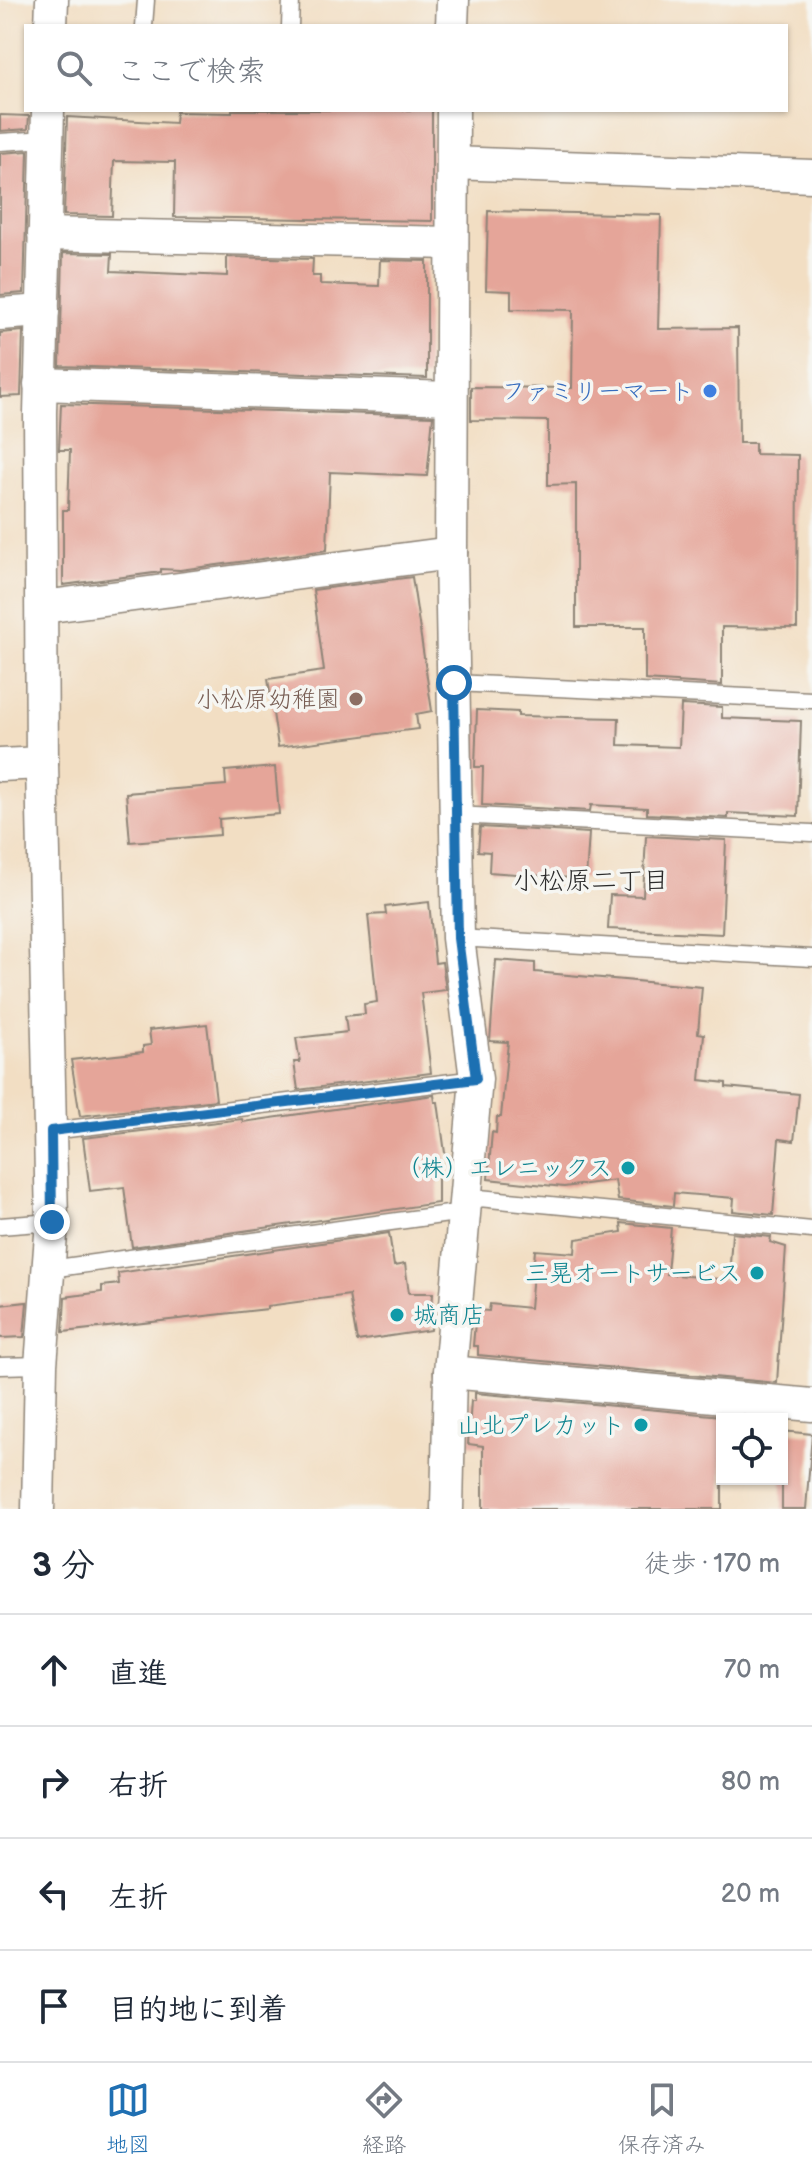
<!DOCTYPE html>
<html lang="ja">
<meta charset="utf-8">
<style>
body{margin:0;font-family:"Balsamiq Sans","Klee One",sans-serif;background:#f2f2f3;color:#1f2937}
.controls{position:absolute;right:24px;bottom:24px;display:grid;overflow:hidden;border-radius:0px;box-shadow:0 2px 6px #0004}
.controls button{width:72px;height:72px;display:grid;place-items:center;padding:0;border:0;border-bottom:2px solid #e0e1e3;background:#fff;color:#1f2937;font:40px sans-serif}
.stop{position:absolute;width:24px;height:24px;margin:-18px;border:6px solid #1f6fb2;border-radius:50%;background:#fff}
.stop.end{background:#1f6fb2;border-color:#fff;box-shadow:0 2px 8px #0008}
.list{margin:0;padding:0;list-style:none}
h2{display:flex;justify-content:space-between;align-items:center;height:104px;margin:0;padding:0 32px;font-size:34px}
h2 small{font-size:26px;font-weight:400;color:#747a83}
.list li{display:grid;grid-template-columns:52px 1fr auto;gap:24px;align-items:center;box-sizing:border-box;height:112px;padding:0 32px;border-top:2px solid #e0e1e3}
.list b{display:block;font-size:30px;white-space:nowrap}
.list em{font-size:26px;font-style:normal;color:#747a83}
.icon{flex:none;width:44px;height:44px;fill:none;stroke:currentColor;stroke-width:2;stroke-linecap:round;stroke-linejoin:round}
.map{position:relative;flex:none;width:812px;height:1509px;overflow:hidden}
.search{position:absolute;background:#fff;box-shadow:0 2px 6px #0004;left:24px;right:24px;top:24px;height:88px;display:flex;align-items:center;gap:20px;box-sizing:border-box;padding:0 28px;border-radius:0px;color:#747a83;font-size:30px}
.sheet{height:552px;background:#fff}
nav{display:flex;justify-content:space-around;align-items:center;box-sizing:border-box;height:112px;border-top:2px solid #e0e1e3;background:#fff;font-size:22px;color:#747a83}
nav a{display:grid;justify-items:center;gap:4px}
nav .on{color:#1f6fb2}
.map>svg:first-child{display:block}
.building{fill:#e5a599}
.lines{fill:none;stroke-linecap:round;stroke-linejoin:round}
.lane-casing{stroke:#8e8477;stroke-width:19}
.street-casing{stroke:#8e8477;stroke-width:35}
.lane{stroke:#fff;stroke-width:16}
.street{stroke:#fff;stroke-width:32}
.route{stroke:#1f6fb2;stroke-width:10}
.shop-dot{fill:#3f7fe0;stroke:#f6f6f2;stroke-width:3}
.education-dot{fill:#8d6e63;stroke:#f6f6f2;stroke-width:3}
.culture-dot{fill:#0f9aa8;stroke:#f6f6f2;stroke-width:3}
.labels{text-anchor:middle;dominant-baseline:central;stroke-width:7;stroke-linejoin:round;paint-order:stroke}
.shop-label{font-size:24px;fill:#366cbe;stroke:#f6f6f2;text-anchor:end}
.education-label{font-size:24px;fill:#785e54;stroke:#f6f6f2;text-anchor:end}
.culture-label{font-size:24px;fill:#0d838f;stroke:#f6f6f2;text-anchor:end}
.neighbourhood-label{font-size:26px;fill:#2b2b2b;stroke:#f6f6f2}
</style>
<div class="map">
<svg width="812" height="1509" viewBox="0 0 812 1509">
<rect width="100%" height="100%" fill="#f6f6f2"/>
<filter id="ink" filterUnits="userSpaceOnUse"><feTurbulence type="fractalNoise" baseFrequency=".0125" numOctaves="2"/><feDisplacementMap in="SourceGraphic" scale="16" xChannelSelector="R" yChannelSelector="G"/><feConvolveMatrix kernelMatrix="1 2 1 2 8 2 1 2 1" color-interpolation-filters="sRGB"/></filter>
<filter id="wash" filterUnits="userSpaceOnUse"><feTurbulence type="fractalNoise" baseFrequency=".006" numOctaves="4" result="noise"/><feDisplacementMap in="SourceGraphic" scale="32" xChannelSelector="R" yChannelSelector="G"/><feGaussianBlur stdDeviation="1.8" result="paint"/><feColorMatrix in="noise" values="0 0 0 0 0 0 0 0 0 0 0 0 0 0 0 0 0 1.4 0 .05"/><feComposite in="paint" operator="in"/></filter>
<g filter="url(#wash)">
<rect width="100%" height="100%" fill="#f2dec3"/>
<g id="blocks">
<g class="building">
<path d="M232 110H432V221L174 217 175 162 114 161 112 216 64 215 67 117 175 123 176 112 232 113Z"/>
<path d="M0 115 29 116 28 129 0 131Z"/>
<path d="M28 151 24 293 0 295V153Z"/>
<path d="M488 211 661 215 658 329 738 328 739 443H755V454L798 455 797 628 722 627V685L645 680V627H576V484L548 485V421L471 420V387L572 388 573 310 511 309V291L486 290Z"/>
<path d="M63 253 112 254 111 271 227 276V257L313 259 312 276H320V284L379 286 380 260 427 261V378L60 366Z"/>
<path d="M23 331 21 396 0 397V333Z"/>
<path d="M61 404 433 416 427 476 330 472 327 550 180 570 161 569V572L63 585V510H68L70 450H59Z"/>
<path d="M412 577 432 711 416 714 418 729 278 747 268 679 324 671 313 590Z"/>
<path d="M681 705 722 707V718L801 721 798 816 728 813V818L647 814V808L591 805 590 811 482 805 483 767H475L477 710 518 712V716L619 718 618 745 679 747Z"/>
<path d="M275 767 279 814 219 819 220 835 130 842 126 793 226 785 225 771Z"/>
<path d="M480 827 589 833 586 879 489 872 490 852 478 851Z"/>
<path d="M646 836 726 840 722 934 608 929 610 895 643 896Z"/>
<path d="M429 902 435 963 442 962 446 990 421 993 431 1073 298 1090 294 1062H300L296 1038 347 1032 345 1016 365 1014 364 1004 377 1002 368 915 386 914 385 907Z"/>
<path d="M496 960 535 963V972L702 987 698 1033 704 1034 700 1080 726 1083V1087L799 1094 794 1141 779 1139 773 1215 733 1211 734 1198 674 1193 673 1206 618 1200 615 1180 564 1187 488 1179 492 1132 496 1133 497 1117H501L508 1042 490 1041Z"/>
<path d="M207 1024 216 1100 80 1116 71 1060 143 1052V1046L151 1045 149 1030Z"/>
<path d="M434 1095 435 1102H438L448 1175 438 1174V1203L132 1247 124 1187 90 1191 83 1138 242 1119 243 1122Z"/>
<path d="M621 1223 671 1228 667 1274 729 1280 732 1233 771 1237 770 1242 786 1247 777 1383 478 1355V1346H473L476 1310 489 1311 490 1304 530 1308 535 1250 575 1253 576 1239 622 1232Z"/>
<path d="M389 1233 394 1266 405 1264 409 1293H433L431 1330 357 1341 349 1295 267 1306V1309L63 1332 65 1297 102 1292V1286L119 1284 118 1273Z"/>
<path d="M27 1302 24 1337 0 1338V1305Z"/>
<path d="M475 1393 722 1416V1509H483V1446L468 1444 471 1401H475Z"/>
<path d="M782 1431 812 1434 806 1509H782Z"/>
</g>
</g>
</g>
<g filter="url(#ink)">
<use href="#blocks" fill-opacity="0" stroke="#8e8477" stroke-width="2"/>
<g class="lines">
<defs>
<g id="lane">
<path d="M144 26 146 0"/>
<path d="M290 26 291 0"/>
<path d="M0 142 47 139"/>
<path d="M454 683 812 700"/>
<path d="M456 815 812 833"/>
<path d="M458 938 812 958"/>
<path d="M51 1131 476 1079"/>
<path d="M0 1226 52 1222"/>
<path d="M50 1269 463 1212 479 1198 812 1230"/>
<path d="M0 1366 41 1365"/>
</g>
<g id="street">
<path d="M51 26 52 0"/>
<path d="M452 26 453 0"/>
<path d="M453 163 812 176"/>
<path d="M44 234 452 243"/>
<path d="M0 314 43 311"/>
<path d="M40 384 450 398"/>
<path d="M43 607 451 553"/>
<path d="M0 765 42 763"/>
<path d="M450 1372 812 1405"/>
<path d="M38 1509 41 1365 52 1222 42 763 40 413 48 110"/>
<path d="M447 1509 450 1372 476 1079 458 938 451 553 453 110"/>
</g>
</defs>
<use href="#lane" class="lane-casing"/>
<use href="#street" class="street-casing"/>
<use href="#lane" class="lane"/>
<use href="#street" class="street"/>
</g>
</g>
<g class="lines" filter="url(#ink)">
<path class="route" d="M52 1222 51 1131 476 1079 458 938 454 683"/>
</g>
<circle class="shop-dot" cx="710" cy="391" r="8"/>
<circle class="education-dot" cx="356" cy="699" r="8"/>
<g class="culture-dot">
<circle cx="628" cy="1168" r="8"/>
<circle cx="757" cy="1273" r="8"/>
<circle cx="397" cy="1315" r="8"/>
<circle cx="641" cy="1425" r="8"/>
</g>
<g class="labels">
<g class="shop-label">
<text x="694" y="391">ファミリーマート</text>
</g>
<g class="education-label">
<text x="340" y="699">小松原幼稚園</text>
</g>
<g class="culture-label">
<text x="612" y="1168">（株）エレニックス</text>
<text x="741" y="1273">三晃オートサービス</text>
<text x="413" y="1315" text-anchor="start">城商店</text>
<text x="625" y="1425">山北プレカット</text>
</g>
<g class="neighbourhood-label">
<text x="591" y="881">小松原二丁目</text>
</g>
</g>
</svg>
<div class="controls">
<button><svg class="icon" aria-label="locate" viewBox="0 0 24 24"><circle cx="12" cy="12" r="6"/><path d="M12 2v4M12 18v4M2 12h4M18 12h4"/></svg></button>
</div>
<div class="stop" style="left:454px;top:683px"></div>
<div class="stop end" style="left:52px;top:1222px"></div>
<div class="search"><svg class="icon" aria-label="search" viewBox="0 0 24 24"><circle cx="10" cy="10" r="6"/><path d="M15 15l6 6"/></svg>ここで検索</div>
</div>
<section class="sheet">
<h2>3 分<small>徒歩 · 170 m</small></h2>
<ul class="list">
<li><svg class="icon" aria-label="ahead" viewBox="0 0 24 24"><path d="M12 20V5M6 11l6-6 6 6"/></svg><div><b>直進</b></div><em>70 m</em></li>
<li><svg class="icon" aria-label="right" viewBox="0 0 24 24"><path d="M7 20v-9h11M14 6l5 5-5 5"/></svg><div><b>右折</b></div><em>80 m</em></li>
<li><svg class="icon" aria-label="left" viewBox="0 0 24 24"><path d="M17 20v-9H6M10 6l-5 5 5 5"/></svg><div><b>左折</b></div><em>20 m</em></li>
<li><svg class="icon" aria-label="arrive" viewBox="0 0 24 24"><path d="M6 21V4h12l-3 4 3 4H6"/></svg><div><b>目的地に到着</b></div></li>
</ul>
</section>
<nav>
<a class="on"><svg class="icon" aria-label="map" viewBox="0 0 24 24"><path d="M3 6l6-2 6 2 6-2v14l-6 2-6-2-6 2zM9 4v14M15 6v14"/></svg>地図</a>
<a><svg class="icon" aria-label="directions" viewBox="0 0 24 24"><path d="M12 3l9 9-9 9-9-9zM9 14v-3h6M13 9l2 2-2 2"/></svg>経路</a>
<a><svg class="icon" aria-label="saved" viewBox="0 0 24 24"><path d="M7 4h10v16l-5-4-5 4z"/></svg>保存済み</a>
</nav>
